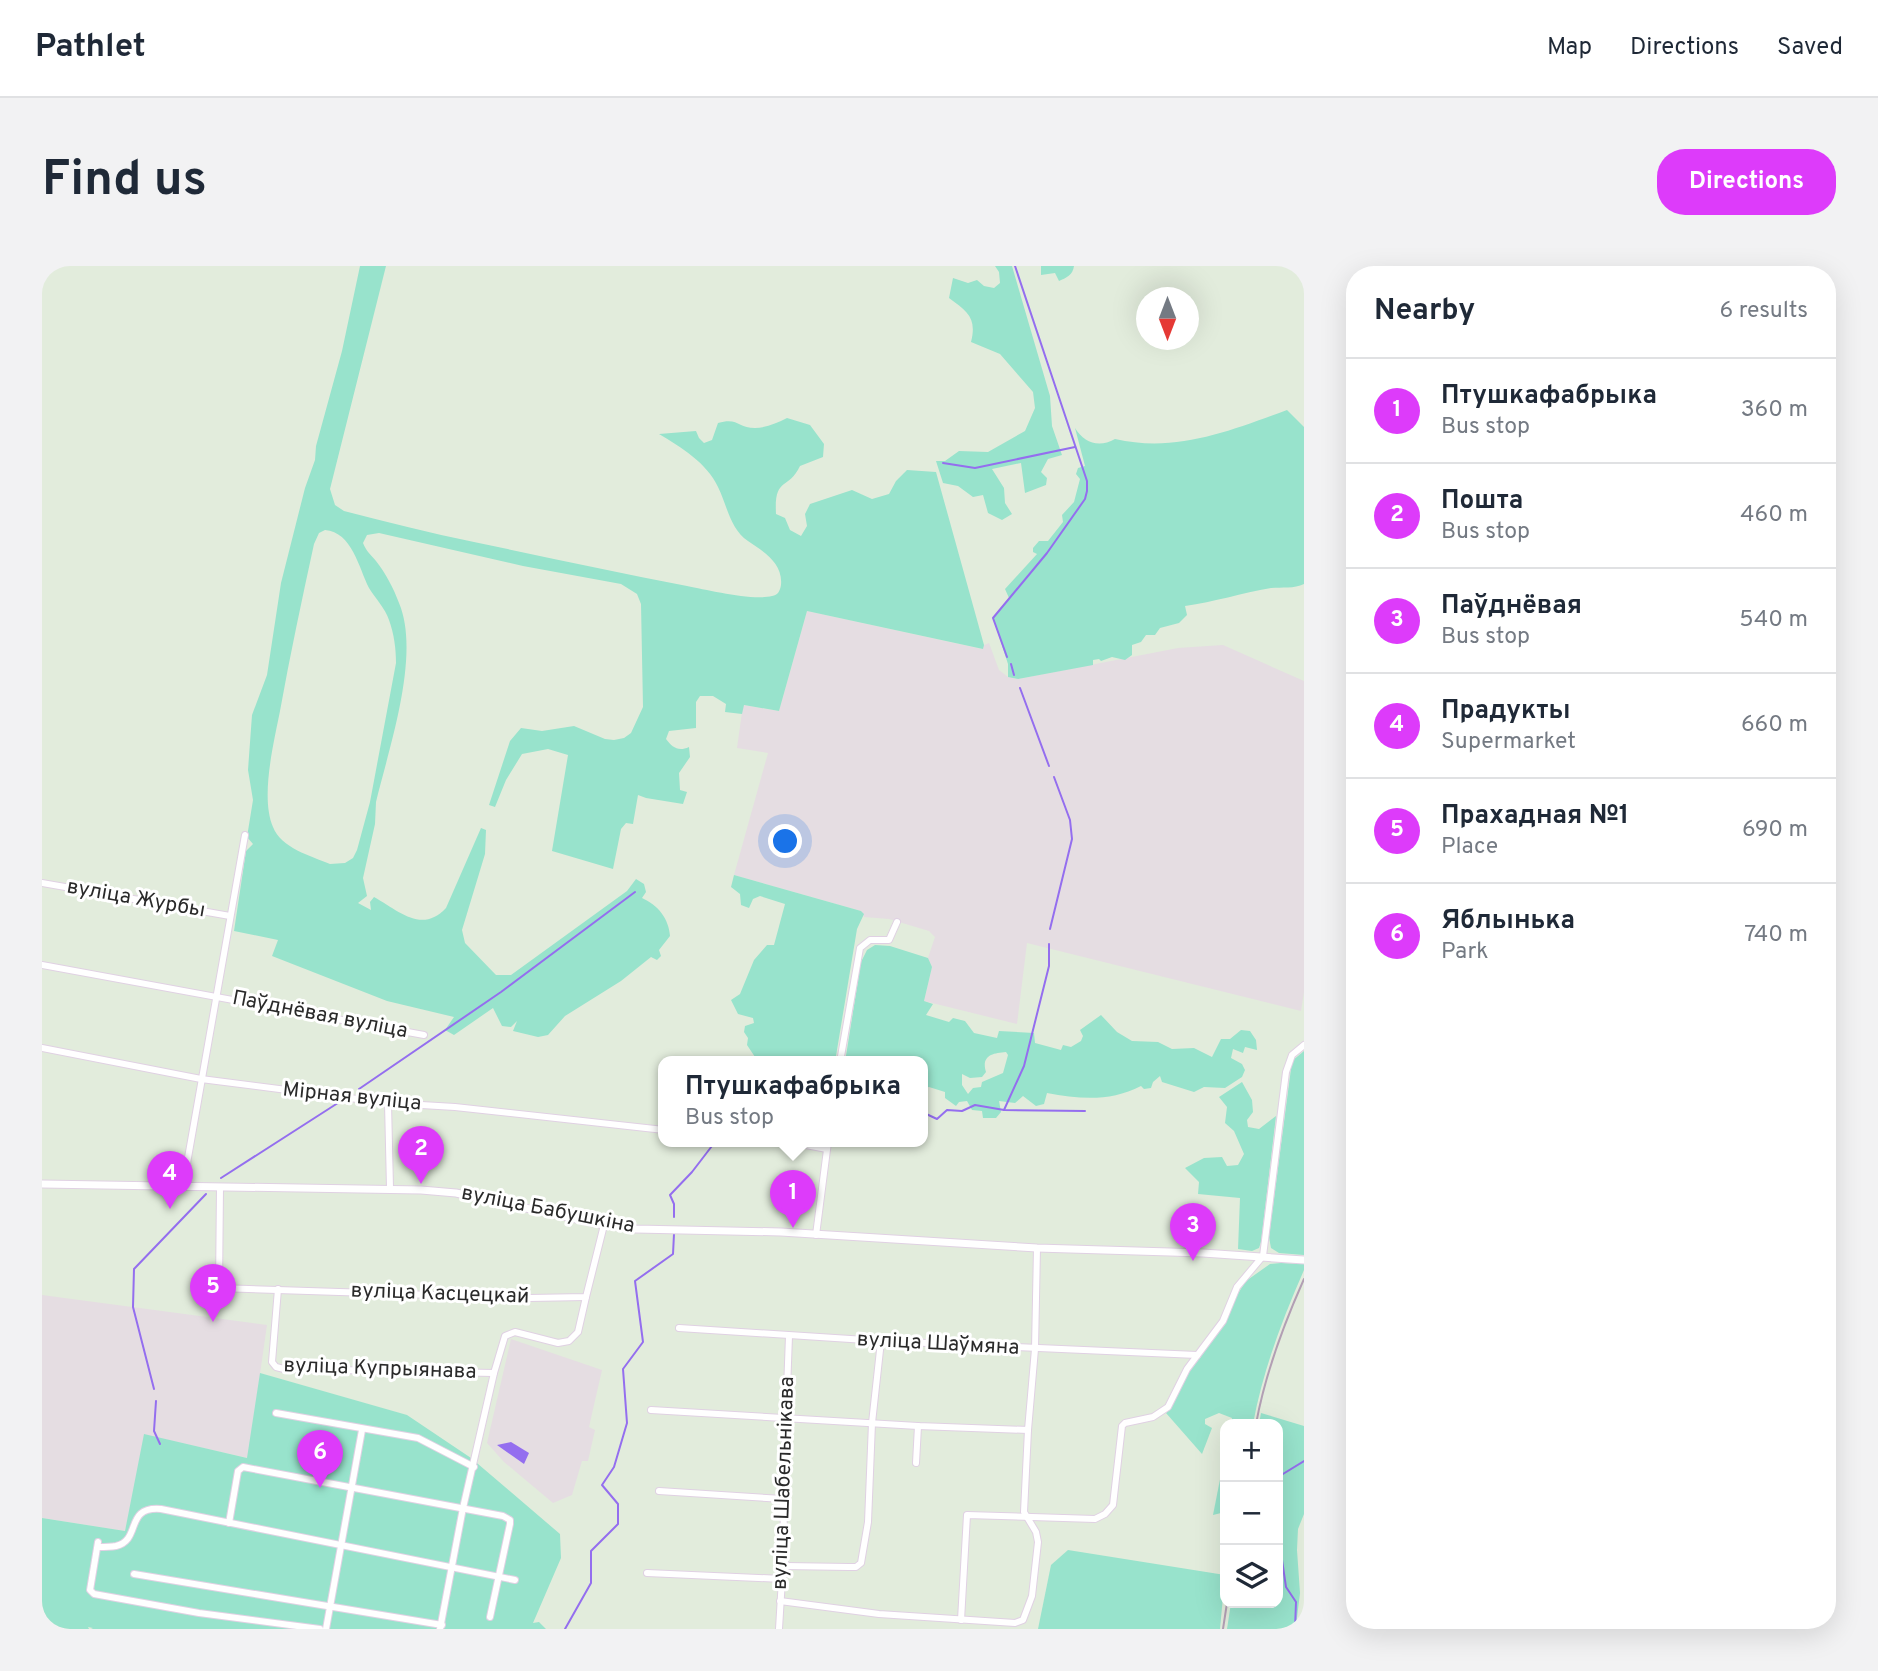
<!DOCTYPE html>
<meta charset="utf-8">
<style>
body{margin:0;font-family:Overpass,sans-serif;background:#f2f2f3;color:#1f2937}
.controls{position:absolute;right:21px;bottom:21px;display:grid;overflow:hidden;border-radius:14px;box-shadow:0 7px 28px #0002}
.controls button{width:63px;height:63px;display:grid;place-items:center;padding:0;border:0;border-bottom:2px solid #e0e1e3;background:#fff;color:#1f2937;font:35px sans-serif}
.compass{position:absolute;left:1094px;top:21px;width:63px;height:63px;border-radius:50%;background:#fff;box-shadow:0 7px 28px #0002;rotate:180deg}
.you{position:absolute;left:744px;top:576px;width:24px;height:24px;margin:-18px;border:5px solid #fff;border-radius:50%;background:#1a73e8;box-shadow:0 0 0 10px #1a73e833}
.badge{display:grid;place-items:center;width:46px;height:46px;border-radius:50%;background:#dd3bfa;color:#fff;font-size:23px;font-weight:700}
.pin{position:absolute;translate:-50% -58px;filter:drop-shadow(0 2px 4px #0008)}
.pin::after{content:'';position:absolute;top:37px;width:24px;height:21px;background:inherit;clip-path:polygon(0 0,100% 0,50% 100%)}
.popup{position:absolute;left:616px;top:790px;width:270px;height:91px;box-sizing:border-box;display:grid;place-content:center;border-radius:14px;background:#fff;filter:drop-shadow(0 2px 5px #0005);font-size:23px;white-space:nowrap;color:#747a83}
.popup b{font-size:26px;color:#1f2937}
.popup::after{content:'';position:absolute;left:50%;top:100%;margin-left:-14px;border:14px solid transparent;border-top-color:#fff}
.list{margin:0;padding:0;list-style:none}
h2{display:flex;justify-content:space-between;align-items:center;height:91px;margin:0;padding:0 28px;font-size:30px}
h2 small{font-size:23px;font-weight:400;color:#747a83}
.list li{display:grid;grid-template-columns:46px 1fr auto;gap:21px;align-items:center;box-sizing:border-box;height:105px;padding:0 28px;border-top:2px solid #e0e1e3}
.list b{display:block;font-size:26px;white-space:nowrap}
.list p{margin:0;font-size:23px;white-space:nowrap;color:#747a83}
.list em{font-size:23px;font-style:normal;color:#747a83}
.icon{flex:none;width:38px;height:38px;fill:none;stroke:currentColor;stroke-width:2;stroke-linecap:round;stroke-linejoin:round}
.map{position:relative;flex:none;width:1262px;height:1363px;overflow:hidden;border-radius:28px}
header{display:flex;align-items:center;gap:42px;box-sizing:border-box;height:98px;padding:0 35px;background:#fff;border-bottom:2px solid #e0e1e3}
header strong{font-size:33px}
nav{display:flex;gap:38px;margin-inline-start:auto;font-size:24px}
.intro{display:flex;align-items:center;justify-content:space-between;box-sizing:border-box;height:168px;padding:0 42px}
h1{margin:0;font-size:49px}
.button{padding:18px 32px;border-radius:28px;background:#dd3bfa;color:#fff;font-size:24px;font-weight:700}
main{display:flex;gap:42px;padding:0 42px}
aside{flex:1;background:#fff;border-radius:28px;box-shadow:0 7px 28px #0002}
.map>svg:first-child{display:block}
.industrial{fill:#e5dde2}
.green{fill:#98e3cc;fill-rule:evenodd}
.water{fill:#946eef}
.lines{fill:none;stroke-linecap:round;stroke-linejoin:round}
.stream{stroke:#946eef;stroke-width:2}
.minor-casing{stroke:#e0d1e3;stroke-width:8}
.tertiary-casing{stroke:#e0d1e3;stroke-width:9}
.minor{stroke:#fff;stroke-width:6}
.tertiary{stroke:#fff;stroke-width:7}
.rail{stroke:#b29fb4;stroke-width:2}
.labels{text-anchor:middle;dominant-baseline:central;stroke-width:6;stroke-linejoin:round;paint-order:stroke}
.street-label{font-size:21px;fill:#2a2a2a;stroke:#fff}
</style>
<header>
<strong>Pathlet</strong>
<nav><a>Map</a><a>Directions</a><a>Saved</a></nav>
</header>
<div class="intro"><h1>Find us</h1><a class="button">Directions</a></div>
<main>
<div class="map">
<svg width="1262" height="1363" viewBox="0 0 1262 1363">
<rect width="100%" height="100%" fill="#e2ecdc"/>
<g class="industrial">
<path d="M765 345 940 383V380L947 377 957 404 966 411 976 413 1136 382 1181 379 1262 415V726L1259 745 985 677 975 758 882 735 890 701 886 692 893 671 887 665 847 653 822 651 819 645 692 609 726 487 695 482 701 439 737 445Z"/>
<path d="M0 1029 225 1059 206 1192 103 1169 83 1265 0 1252Z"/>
<path d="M469 1073 560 1104 547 1161 553 1164 546 1195H540L530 1229 511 1237 462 1196 445 1177Z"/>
</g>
<g class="green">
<path d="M318 0H344L288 223 293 239 302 245C345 256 388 267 432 276 503 291 574 306 645 320 666 324 710 335 730 330 736 329 738 325 739 319 741 297 722 286 706 275 688 263 685 239 676 221 665 197 639 181 617 168L654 165 657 172 662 177 670 174 676 157C696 151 696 162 713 162 724 162 735 157 745 152L768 159 782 178 781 191 758 200C746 225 732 210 734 248L743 252 748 264 759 270 765 260 763 248 768 238 810 224 830 233 847 228 854 215 865 204 894 206 942 379 941 383 765 345 737 445 702 439 700 448 683 446 684 438 671 430H658L654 436V462L627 465 624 473C630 481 636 486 647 481L648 491 637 507 638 524 645 526 641 538 604 532 596 529 591 558 584 557 579 563 571 603 510 585 526 489 506 483 480 488 464 514 453 541 447 539 468 475 479 462 500 465 532 460 563 473 572 474 582 472 589 467 601 441 599 338 595 328 579 318 481 300 337 267 325 269 321 277C324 285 329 289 334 295 343 306 352 323 357 337 379 389 347 482 334 536L333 558 321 612 325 630 316 637 329 644 328 636 332 631C357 645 380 668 404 642L439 562 444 564 443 588 420 664 423 677 454 709H469L585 625 594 613 602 618 604 626 600 632C616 639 627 653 628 670L617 684 619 690 615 694 609 691 579 715 523 750 506 769 496 771 471 765 475 755 469 761 460 760 451 742 412 769 403 764 412 751 345 735 230 690 236 674 192 665 204 585 211 578 205 571 211 534 206 504 210 449 225 409 239 317 263 222 273 194 274 180 300 85ZM283 264C310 266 317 302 327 322 333 332 343 342 347 354 352 368 354 382 354 397L328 536 315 584 311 592 303 597 288 598C269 590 239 582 231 561 218 531 232 476 238 445 248 389 260 333 272 278L277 267Z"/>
<path d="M953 0H970L1008 130 1010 160 1020 189 1006 193 999 206 1005 212 1004 219 983 227 979 197 950 203 962 222 963 237 970 248 960 254 946 247 941 229 931 231 916 220 901 217 894 195H903L917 185 946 186 983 165 993 142 991 126 958 88 929 76C935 52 926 46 907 32L911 12 926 17 935 14 942 20 952 22 958 17 957 6Z"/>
<path d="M999 0H1032C1031 9 1024 12 1017 15L1013 7 999 9Z"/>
<path d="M1245 144 1262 161V318C1252 323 1240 321 1229 322 1200 327 1172 336 1143 340L1145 349 1137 357 1118 362 1113 369H1104L1099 376 1090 379V389L1083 394 1070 391 1059 395 1057 393 1051 394V399L976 413 966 411V398L951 352 967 332 963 323 995 288 991 286V282L997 275H1006L1021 256 1020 249 1032 236 1038 213 1034 208 1036 202 1043 200 1033 162C1042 177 1057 182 1073 173 1134 187 1188 165 1245 144Z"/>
<path d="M692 609 819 645 822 648 815 663 793 796H711L713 791 705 779 706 772 702 766 703 760 712 757 711 752 696 748 689 734 698 728 712 694 725 679H732L743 638 718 630 711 633 707 642 699 639 698 628 689 621Z"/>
<path d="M833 679 848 680 886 692 890 701 882 735 891 738 884 749 907 756 911 752 923 755 932 767 955 772 957 765 992 767 993 777 1019 784 1021 779 1029 781 1039 775 1041 770 1038 764 1059 749 1075 766 1090 775 1116 776 1130 783 1152 782 1170 791 1179 773H1188L1199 764 1208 765 1214 774 1215 784 1203 781 1201 787 1191 783 1189 792 1200 798 1203 804 1200 811 1183 822 1162 821 1152 826 1120 816 1118 810 1111 816 1109 822 1102 823 1099 820C1068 836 1038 833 1005 827L1002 838 994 840 981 830 973 837 957 835 959 846 954 852H941L940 845 930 844 925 835 917 836 914 840 903 832V826L887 821 881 822 880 796H803L819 696 825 684ZM964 786 966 789 961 807 940 816 939 821 931 822 926 828 920 819V808L928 812 940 811 944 806C939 790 950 787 964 786Z"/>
<path d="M1262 785V989L1237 987 1229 982 1227 971 1250 795Z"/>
<path d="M1200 816 1210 834 1211 846 1205 854 1206 861 1217 863 1234 850 1219 976 1217 982 1210 985 1196 983 1198 932 1156 928 1157 916 1143 902 1162 892 1180 891 1185 900 1196 899 1202 888 1192 865 1183 857 1185 841 1177 831Z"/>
<path d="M1239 997 1262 998V1004C1240 1054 1221 1104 1211 1158H1189L1190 1152 1177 1147 1163 1153V1158L1170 1162 1160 1188 1124 1147 1129 1142 1147 1104 1204 1015 1228 998Z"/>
<path d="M218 1107 365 1149 429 1192 518 1268 519 1292 491 1357 497 1356 504 1363H49L51 1362 46 1361 47 1363H0V1252L83 1265 102 1168 205 1192Z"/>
<path d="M1219 1147 1262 1160V1248L1256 1263 1255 1284 1258 1327 1254 1360 1258 1363H1185L1189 1337H1236V1158H1217Z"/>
<path d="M1183 1188V1246L1171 1249Z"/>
<path d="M1026 1284 1183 1309 1178 1363H996L1009 1299Z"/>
</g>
<path class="water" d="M469 1176 487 1187 482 1198 455 1179Z"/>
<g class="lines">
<g class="stream">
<path d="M901 197 933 202 1033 181"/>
<path d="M965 391 951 352 1005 287 1043 233 1045 225V215L973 0"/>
<path d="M969 398 972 409"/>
<path d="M978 422 1007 500"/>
<path d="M1008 663 1030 573 1028 554 1012 511"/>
<path d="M317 823 459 726 593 626"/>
<path d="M962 844 982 800 1007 700V678"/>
<path d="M880 846 895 853 905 844 920 845 933 839 962 844 1043 845"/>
<path d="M179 912 299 835"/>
<path d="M632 951V938L628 929 650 906 673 876"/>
<path d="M112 1123 91 1041 92 1003 164 928"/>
<path d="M114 1135 112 1165 118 1178"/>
<path d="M1236 1211 1262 1195"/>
<path d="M1236 1267 1244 1321 1254 1336 1253 1363"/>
<path d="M523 1363 549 1317V1285L576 1258V1238L560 1219 572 1201 585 1157 581 1103 601 1076 593 1015 631 988 632 968"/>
</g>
<defs>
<g id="minor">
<path d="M0 617 188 650"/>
<path d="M0 699 382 769"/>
<path d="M0 782 159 813 346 837 413 841 622 864"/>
<path d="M798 796 818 682 828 674H847L855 656"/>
<path d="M346 837 348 922"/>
<path d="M748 876 785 883"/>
<path d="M141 920 203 569"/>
<path d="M178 921 177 1022 487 1032 544 1031 562 959"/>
<path d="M774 969 786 876"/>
<path d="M236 1023 230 1096 234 1101 242 1103 452 1107 463 1070 473 1066 516 1077 527 1075 536 1066 544 1031"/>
<path d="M637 1062 839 1075 1155 1089"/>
<path d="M609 1144 876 1160 986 1164 993 1083 995 982"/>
<path d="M234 1147 376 1172 432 1201"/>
<path d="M874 1197 876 1160"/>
<path d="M617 1225 741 1233"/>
<path d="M187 1257 196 1205 201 1201 461 1250 468 1254V1258L448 1351"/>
<path d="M56 1276 48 1324 52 1328 157 1347 278 1363"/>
<path d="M56 1281C61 1281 68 1281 74 1280 100 1274 82 1240 119 1243L473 1314"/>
<path d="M743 1300 807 1301H814L819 1297 826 1256 830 1157 839 1075"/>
<path d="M605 1307 740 1313"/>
<path d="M92 1308 400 1359"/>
<path d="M738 1335 837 1348 973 1357 981 1354 990 1330 996 1276 994 1266 982 1246 986 1164"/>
<path d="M919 1354 925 1249 1053 1253 1063 1248 1071 1239 1080 1160 1083 1157 1111 1151 1126 1141 1145 1103 1181 1055 1195 1021 1221 990 1244 806 1250 789 1262 779"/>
<path d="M284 1363 320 1164"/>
<path d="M398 1363 421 1242 452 1107"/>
<path d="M737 1363 740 1313 743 1300 741 1233 747 1070"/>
</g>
<path id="tertiary" d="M0 918 379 924 414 927 562 959 594 963 739 966 995 982 1161 987 1262 994"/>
</defs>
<use href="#minor" class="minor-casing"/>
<use href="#tertiary" class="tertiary-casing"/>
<use href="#minor" class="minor"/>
<use href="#tertiary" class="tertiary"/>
<g class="rail">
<path d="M1214 1158C1223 1108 1241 1060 1262 1013"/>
<path d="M1181 1363 1185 1337"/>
</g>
</g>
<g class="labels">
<g class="street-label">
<text transform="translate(94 633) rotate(10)">вуліца Журбы</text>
<text transform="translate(278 749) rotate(11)">Паўднёвая вуліца</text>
<text transform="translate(310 831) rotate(6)">Мірная вуліца</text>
<text transform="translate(506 944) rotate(11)">вуліца Бабушкіна</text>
<text transform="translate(398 1028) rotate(2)">вуліца Касцецкай</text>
<text transform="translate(896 1078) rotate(3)">вуліца Шаўмяна</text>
<text transform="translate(338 1103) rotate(2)">вуліца Купрыянава</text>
<text transform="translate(742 1217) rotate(-88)">вуліца Шабельнікава</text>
</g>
</g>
</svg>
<div class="controls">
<button>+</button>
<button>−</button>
<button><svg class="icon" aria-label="layers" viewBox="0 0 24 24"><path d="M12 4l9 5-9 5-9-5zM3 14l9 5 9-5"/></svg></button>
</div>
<svg class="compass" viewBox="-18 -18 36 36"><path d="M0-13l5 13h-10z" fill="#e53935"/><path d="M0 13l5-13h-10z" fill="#747a83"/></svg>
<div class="you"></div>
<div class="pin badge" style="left:751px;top:962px">1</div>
<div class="popup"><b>Птушкафабрыка</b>Bus stop</div>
<div class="pin badge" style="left:379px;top:918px">2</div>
<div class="pin badge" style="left:1151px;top:995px">3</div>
<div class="pin badge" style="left:128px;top:943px">4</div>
<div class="pin badge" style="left:171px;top:1056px">5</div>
<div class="pin badge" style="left:278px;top:1222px">6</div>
</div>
<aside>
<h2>Nearby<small>6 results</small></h2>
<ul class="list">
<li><span class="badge">1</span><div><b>Птушкафабрыка</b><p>Bus stop</p></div><em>360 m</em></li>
<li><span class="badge">2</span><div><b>Пошта</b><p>Bus stop</p></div><em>460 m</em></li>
<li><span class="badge">3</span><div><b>Паўднёвая</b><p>Bus stop</p></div><em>540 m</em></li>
<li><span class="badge">4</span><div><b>Прадукты</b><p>Supermarket</p></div><em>660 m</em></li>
<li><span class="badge">5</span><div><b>Прахадная №1</b><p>Place</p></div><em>690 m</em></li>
<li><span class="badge">6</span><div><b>Яблынька</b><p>Park</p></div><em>740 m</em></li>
</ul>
</aside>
</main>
